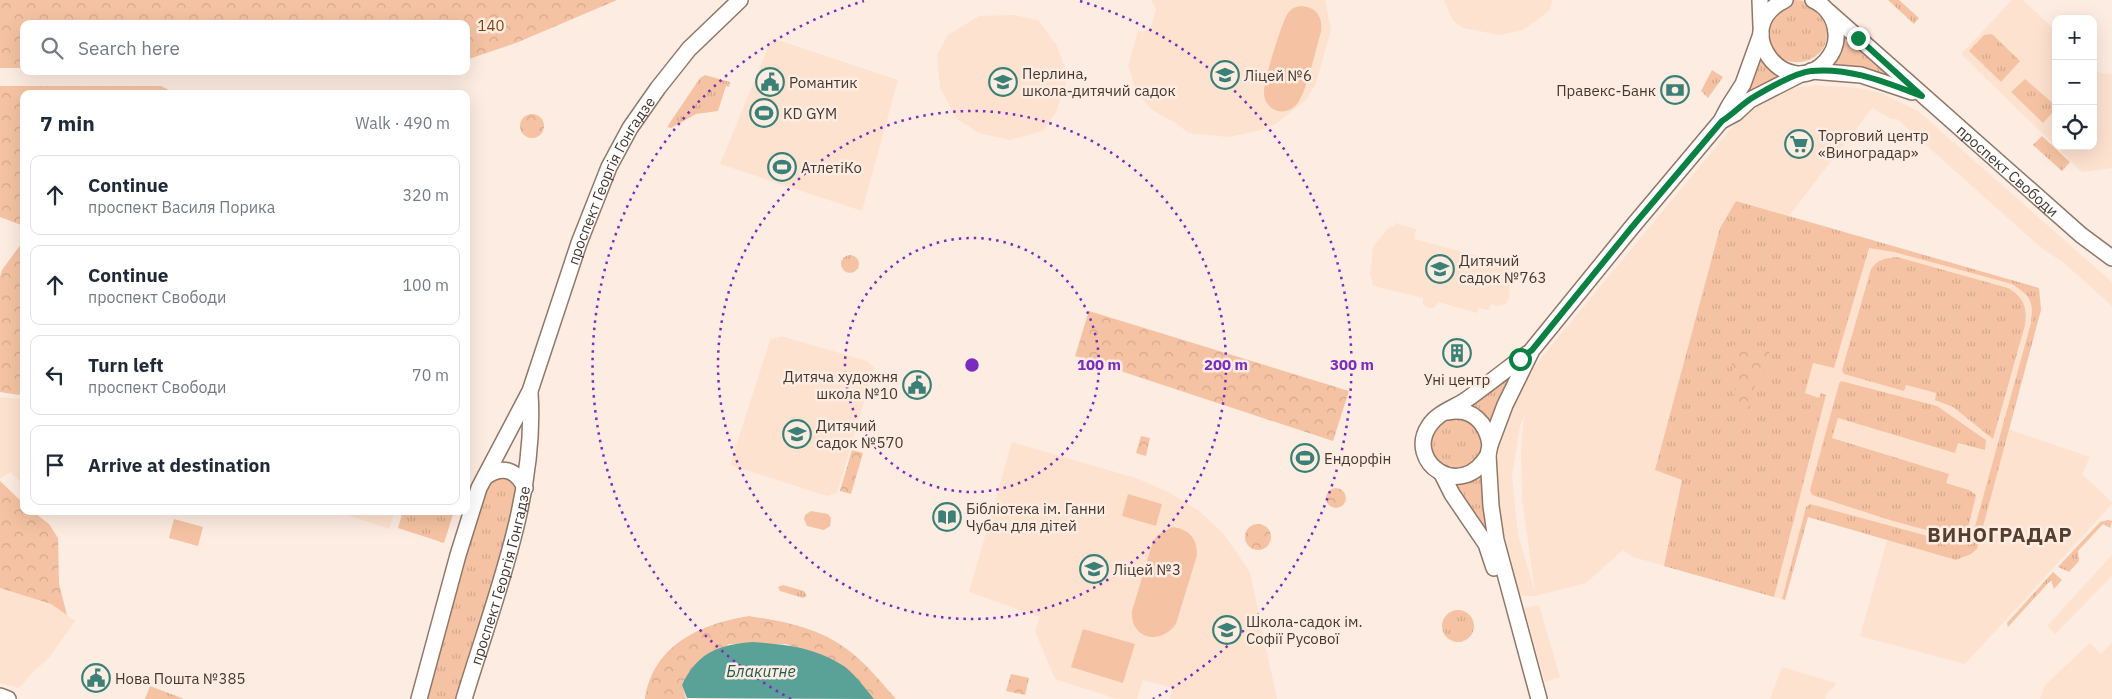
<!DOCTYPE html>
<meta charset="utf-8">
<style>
body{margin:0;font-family:"IBM Plex Sans",sans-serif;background:#f6f6f7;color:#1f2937}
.controls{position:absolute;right:15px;top:15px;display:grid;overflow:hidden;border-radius:10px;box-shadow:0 5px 20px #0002}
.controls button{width:45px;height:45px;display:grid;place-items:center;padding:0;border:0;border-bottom:1px solid #e0e1e3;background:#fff;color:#1f2937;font:25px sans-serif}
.stop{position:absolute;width:15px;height:15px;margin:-11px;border:4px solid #0b8043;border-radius:50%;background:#fff}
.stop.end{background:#0b8043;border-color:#fff;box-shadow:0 1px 5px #0008}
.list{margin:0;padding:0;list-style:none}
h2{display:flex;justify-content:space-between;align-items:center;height:65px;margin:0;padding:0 20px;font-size:21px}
h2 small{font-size:16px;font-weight:400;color:#747a83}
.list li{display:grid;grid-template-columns:32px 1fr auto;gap:15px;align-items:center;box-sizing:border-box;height:80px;margin:0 10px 10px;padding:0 10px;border:1px solid #e0e1e3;border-radius:10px}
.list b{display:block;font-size:19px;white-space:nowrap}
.list p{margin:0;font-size:16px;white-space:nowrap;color:#747a83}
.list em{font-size:16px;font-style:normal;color:#747a83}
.icon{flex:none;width:28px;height:28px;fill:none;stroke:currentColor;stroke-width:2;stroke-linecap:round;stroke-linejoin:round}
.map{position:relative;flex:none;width:2112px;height:699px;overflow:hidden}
.search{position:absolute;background:#fff;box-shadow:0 5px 20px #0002;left:20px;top:20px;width:450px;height:55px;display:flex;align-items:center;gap:12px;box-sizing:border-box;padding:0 18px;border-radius:10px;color:#747a83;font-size:19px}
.panel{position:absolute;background:#fff;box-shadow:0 5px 20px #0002;left:20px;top:90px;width:450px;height:425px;border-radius:10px}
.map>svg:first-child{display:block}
.built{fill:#fee2d0;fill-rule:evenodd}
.grass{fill:url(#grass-tufts)}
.forest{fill:url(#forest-crowns)}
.pitch{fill:#f5c3a3}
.water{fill:#5aa197}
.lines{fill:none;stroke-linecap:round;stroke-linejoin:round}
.secondary-casing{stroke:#907767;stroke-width:18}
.secondary{stroke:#fff;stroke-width:15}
.route{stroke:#0b8043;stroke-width:6}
.ring{fill:none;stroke:#7b2cbf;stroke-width:2.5;stroke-dasharray:2.5 5}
.labels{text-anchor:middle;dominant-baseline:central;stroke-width:5;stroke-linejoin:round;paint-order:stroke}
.park-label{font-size:15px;fill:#804411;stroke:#fdece1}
.poi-label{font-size:15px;fill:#433932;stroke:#fdece1;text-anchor:start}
.street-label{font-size:15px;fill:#433932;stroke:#fdece1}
.water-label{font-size:16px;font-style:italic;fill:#1f5a53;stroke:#fdece1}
.district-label{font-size:20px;font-weight:bold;letter-spacing:1px;fill:#543e30;stroke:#fdece1}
.centre{fill:#7b2cbf;stroke:#fdece1;stroke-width:2.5}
.ring-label{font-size:15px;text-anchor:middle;font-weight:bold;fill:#7b2cbf;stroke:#fdece1;stroke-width:5;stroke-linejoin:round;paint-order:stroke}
</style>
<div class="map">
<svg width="2112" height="699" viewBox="0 0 2112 699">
<defs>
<pattern id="grass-tufts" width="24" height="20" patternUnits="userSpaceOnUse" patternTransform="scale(1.25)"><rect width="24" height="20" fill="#f5c3a3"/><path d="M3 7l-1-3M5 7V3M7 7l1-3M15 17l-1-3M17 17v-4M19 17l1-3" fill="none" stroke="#d3a88d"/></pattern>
<pattern id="forest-crowns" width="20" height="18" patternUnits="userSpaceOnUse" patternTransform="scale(1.25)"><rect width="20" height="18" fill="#f5c3a3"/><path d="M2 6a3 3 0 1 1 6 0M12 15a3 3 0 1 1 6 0" fill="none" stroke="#d3a88d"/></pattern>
</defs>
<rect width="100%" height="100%" fill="#fdece1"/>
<g class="built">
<path d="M1151 0H1325L1331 30 1316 83 1307 99 1276 124 1258 131 1228 137 1189 133 1174 122 1152 110 1137 93 1128 66 1138 31 1143 32 1151 28 1156 9Z"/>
<path d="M1444 0H1552L1550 10 1536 21 1522 30 1500 35 1463 28 1453 21Z"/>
<path d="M2012 0H2023L2056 31V146H2093V67L2100 73 2112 74V168L2082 172 1963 56 1962 53Z"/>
<path d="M1014 15 1038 20 1057 46 1068 76 1056 112 1043 131 1010 140 979 133 957 119 940 88 937 55 948 35 979 16Z"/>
<path d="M772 38 898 80 862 211 720 164Z"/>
<path d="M1816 85 1858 88 1881 93 1918 111 2112 282V306L2064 263 2039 246 1897 119H1891L1872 108 1789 216 2039 288 2041 310 2008 429 2090 457 2082 474 2112 502V504L1965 664 1860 636 1887 540 1808 517 1785 600 1633 557 1623 550 1586 583 1536 596H1523L1519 594 1502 528 1496 477 1499 446 1516 395 1541 358 1744 113 1760 101 1787 89ZM1524 415 1521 450 1522 498 1535 592 1518 535 1512 476 1520 426Z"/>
<path d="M1395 223 1416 229 1414 239 1504 263 1511 271 1509 299 1505 304 1498 306 1491 304 1489 310 1479 308 1477 313 1438 302 1434 308H1428L1423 304V298L1373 286 1370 274 1373 247 1390 226 1394 227Z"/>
<path d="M781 336 867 361 874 368 837 493 827 496 730 465 770 340Z"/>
<path d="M24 395V486L11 472 0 478V397L21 399Z"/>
<path d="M1012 442 1136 478 1168 492 1198 510 1223 533 1250 572 1277 699H1170L1173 688 1143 680 1137 699H1117L1055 679 1035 631 1040 617 969 592Z"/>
<path d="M336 511H395L389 529Z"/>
<path d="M2112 555V576L2055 634 2047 626Z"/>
<path d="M0 588 51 604 75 621 48 659 35 670 19 688 0 683Z"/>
<path d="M1539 605 1560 677 1545 682 1524 608Z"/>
<path d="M2090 643 2101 654 2112 643V699H2040L2045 685Z"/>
<path d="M1782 667 1836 683 1835 686 1827 693 1825 699H1770Z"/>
</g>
<g class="grass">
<path d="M1789 0C1806 0 1821 2 1826 21 1837 65 1782 75 1769 45 1767 41 1767 35 1765 30L1782 2Z"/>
<path d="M1888 0H1899L1919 18 1914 24Z"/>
<path d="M1840 30 1900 81 1866 69 1831 66Z"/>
<path d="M1990 34 1993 35 2020 61 2001 82 1969 51 1984 35Z"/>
<path d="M1759 48 1784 77 1740 103Z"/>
<path d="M1712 70 1723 77 1708 98 1701 91Z"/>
<path d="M705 75 730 82 729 87 726 86 718 111 696 114 671 128 667 127 700 78Z"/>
<path d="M2025 79 2056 106V109L2043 123 2011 92Z"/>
<path d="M2042 136 2070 162 2062 171 2033 145Z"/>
<path d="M1736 201 2039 288 2041 310 1977 549 1971 554 1956 560 1808 517 1785 600 1782 599 1806 507 1810 504 1961 545 1968 544 1971 541 2031 323C2034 300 2030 296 2012 284L1894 252 1869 248 1834 368 1813 363 1805 393 1819 398 1821 393 1826 395 1774 597 1664 566 1682 480 1655 470 1720 228Z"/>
<circle cx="850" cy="264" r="9"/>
<path d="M1897 257 2008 288C2023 297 2028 307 2025 325L1993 439 1953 407 1935 400 1936 393 1906 385 1904 391 1844 374 1842 370 1871 269C1878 259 1886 258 1897 257Z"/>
<path d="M1517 364 1490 423 1466 406Z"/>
<path d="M1841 381 1937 406 1986 440 1985 450 1958 443 1955 453 1838 418 1832 438 1949 474 1946 483 1969 490 1976 495 1966 537 1960 539 1893 521 1812 495 1810 490 1839 384Z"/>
<circle cx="1457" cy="444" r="26"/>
<path d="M1482 472 1491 545 1454 483 1470 482Z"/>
<path d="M505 474 520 486 460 699H425L485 490 492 477Z"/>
<path d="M403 511H454L444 543 398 528Z"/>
<path d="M2108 520 2112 521 2110 528 2103 524 2078 551 2079 561 2069 572 2058 567 2100 522Z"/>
<path d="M2053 572 2062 580 2054 589 2051 580 2008 627 2007 623Z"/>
<path d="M783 585 804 591 807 596 803 598 780 591 778 587Z"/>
<circle cx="1458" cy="626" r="16"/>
<path d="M150 686 184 699H145Z"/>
</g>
<g class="forest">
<path d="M0 0H617L516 43 466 60V24H24V68H0Z"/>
<path d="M0 86H161L173 92V94H24V220L21 225 0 217Z"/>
<circle cx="532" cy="126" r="12"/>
<path d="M24 240V386L19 395 0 392V277L2 270Z"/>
<path d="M1089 311 1349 391 1333 441 1075 356Z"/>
<path d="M1736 341 1747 348 1759 346 1769 348 1771 365 1756 378 1752 404 1745 410 1737 407 1734 397 1735 386 1732 364 1734 354 1732 343Z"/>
<path d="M1141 436 1150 438 1146 456 1136 453Z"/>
<path d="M852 450 863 453 851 494 840 491Z"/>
<path d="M0 481 24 504V511H32L49 524 58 538 59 584 67 615 51 604 0 588Z"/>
<circle cx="1336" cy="498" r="10"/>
<circle cx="1258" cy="537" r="13"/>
<path d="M749 616C782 621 816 627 844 647 864 661 880 681 896 699H874L840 663 786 644H729L682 684 686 699H645C653 645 700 624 749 616Z"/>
<path d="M1011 674 1029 678 1025 695 1006 691Z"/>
</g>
<g class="pitch">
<path d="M1301 6C1316 7 1323 16 1321 32 1316 48 1307 92 1297 104 1291 111 1281 114 1273 109 1268 106 1264 100 1264 93 1263 83 1282 21 1288 13 1292 8 1295 7 1301 6Z"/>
<path d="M1128 494 1162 504 1156 526 1122 516Z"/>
<path d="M811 511 828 514 831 518 830 526 824 530 807 526 804 519 805 515Z"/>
<path d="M174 519 203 527 198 546 169 538Z"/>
<path d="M1172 527C1189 529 1197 538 1197 555L1176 624C1160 646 1130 639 1132 611L1153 541 1158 535Z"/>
<path d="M1083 629 1135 644 1123 683 1071 667Z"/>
</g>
<path class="water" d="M753 642C783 644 813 647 839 663 853 671 864 687 874 699L687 698 682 685C698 652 718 645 753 642Z"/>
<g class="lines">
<defs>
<g id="secondary">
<path d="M1760 0 1761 26"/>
<path d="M1785 0C1727 28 1787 104 1826 61 1833 53 1837 43 1836 33 1835 18 1826 6 1813 0"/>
<path id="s1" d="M1829 12 2081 235 2112 258"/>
<path d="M1811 71 1861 75 1912 92"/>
<path d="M1723 120 1736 113 1750 100 1801 74"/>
<path d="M1448 412C1472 407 1487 423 1490 445"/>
<path d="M1488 455C1461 502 1405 462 1429 426 1437 413 1454 408 1466 400 1487 385 1507 369 1527 354"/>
<path d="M1442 474 1452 494 1486 544 1494 568"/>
<path d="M485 477C502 465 516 469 525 488"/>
<path d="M0 696 8 699"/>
<path id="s2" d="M419 699 458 555 479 488 530 391 579 243 609 167 630 128 658 88 689 49 740 0"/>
<path id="s3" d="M464 699C493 602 537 496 530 393"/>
<path d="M1539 699 1496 540 1491 506 1488 455 1490 445 1505 405 1532 350 1632 227 1721 121 1729 106 1743 84 1761 34"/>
</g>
</defs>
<use href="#secondary" class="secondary-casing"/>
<use href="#secondary" class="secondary"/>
</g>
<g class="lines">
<path class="route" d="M1520 359 1532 350 1632 227 1722 121C1733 114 1741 105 1752 98 1767 89 1794 73 1811 71 1850 67 1887 83 1922 96L1858 38"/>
</g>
<g class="ring">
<circle cx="972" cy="365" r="127"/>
<circle cx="972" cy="365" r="254"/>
<path d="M791 699A380 380 0 0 1 864 1M1080 1A380 380 0 0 1 1153 699"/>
</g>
<defs>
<symbol id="school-ring" viewBox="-11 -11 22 22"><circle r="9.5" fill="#fdece1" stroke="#3a8077" stroke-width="1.5"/><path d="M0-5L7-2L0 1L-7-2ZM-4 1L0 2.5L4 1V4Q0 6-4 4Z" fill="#3a8077"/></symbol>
<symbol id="civic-ring" viewBox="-11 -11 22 22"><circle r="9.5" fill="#fdece1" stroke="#3a8077" stroke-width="1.5"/><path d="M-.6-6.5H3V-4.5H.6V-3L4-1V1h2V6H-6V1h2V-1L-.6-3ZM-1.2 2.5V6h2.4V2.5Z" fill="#3a8077"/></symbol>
<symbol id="bank-ring" viewBox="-11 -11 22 22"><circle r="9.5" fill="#fdece1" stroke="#3a8077" stroke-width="1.5"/><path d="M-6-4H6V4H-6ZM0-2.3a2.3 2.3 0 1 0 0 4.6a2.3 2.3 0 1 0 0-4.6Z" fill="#3a8077"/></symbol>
<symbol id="stadium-ring" viewBox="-11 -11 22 22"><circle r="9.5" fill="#fdece1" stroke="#3a8077" stroke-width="1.5"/><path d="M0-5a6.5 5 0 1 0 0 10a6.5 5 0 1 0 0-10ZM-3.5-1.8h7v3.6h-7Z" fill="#3a8077"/></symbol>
<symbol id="supermarket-ring" viewBox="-11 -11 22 22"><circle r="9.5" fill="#fdece1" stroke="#3a8077" stroke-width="1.5"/><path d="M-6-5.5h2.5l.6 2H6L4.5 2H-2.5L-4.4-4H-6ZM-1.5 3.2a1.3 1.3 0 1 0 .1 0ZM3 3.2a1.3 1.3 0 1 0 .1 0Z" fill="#3a8077"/></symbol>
<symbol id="building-ring" viewBox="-11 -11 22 22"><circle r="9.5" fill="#fdece1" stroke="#3a8077" stroke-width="1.5"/><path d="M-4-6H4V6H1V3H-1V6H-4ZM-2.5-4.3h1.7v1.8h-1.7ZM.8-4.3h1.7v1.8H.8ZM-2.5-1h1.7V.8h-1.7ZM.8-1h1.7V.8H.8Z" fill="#3a8077"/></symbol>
<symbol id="library-ring" viewBox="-11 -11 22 22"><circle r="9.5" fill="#fdece1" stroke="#3a8077" stroke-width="1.5"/><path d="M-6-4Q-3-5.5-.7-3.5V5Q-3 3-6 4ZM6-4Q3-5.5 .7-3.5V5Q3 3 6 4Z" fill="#3a8077"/></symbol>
</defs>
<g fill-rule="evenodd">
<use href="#school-ring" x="1209" y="59" width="32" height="32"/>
<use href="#civic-ring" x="754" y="66" width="32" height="32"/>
<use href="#school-ring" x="987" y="66" width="32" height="32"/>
<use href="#bank-ring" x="1659" y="74" width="32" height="32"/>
<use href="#stadium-ring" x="748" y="97" width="32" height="32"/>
<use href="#supermarket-ring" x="1783" y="128" width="32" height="32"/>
<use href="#stadium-ring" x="766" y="151" width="32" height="32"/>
<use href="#school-ring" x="1424" y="253" width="32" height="32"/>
<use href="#building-ring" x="1441" y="337" width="32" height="32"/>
<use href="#civic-ring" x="901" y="369" width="32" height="32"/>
<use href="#school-ring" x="781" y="418" width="32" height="32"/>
<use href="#stadium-ring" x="1289" y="442" width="32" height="32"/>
<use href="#library-ring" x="931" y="501" width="32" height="32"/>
<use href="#school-ring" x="1078" y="553" width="32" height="32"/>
<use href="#school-ring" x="1211" y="614" width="32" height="32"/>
<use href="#civic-ring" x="80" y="662" width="32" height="32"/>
</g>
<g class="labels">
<g class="park-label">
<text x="491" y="25">140</text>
</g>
<g class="poi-label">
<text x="1022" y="73">Перлина,<tspan x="1022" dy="17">школа-дитячий садок</tspan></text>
<text x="1244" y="75">Ліцей №6</text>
<text x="789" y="82">Романтик</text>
<text x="1656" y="90" text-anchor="end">Правекс-Банк</text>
<text x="783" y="113">KD GYM</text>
<text x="1818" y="135">Торговий центр<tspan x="1818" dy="17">«Виноградар»</tspan></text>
<text x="801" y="167">АтлетіКо</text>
<text x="1459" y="260">Дитячий<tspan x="1459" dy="17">садок №763</tspan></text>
<text x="898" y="376" text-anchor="end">Дитяча художня<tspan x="898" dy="17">школа №10</tspan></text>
<text x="1457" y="379" text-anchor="middle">Уні центр</text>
<text x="816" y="425">Дитячий<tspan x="816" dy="17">садок №570</tspan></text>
<text x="1324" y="458">Ендорфін</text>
<text x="966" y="508">Бібліотека ім. Ганни<tspan x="966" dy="17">Чубач для дітей</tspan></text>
<text x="1113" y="569">Ліцей №3</text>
<text x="1246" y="621">Школа-садок ім.<tspan x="1246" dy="17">Софії Русової</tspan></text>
<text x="115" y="678">Нова Пошта №385</text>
</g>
<g class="street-label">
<text stroke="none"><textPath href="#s1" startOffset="239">проспект Свободи</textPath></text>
<text stroke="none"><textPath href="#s2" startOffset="555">проспект Георгія Гонгадзе</textPath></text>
<text stroke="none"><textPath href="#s3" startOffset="129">проспект Георгія Гонгадзе</textPath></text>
</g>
<g class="water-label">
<text x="761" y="671">Блакитне</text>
</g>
<g class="district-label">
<text x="2000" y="534">ВИНОГРАДАР</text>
</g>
</g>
<circle cx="972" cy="365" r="8" class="centre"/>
<g class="ring-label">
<text x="1099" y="370">100 m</text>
<text x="1226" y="370">200 m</text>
<text x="1352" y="370">300 m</text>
</g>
</svg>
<div class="controls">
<button>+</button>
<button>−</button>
<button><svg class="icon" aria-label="locate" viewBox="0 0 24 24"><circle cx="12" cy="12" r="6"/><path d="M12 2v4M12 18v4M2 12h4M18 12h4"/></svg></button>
</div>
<div class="stop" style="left:1520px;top:359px"></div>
<div class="stop end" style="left:1858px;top:38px"></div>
<div class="search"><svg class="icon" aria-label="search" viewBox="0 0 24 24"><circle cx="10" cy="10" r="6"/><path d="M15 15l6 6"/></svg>Search here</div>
<section class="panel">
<h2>7 min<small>Walk · 490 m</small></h2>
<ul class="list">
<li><svg class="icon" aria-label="ahead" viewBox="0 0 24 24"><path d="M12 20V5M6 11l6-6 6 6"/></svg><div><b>Continue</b><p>проспект Василя Порика</p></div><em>320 m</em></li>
<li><svg class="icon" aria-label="ahead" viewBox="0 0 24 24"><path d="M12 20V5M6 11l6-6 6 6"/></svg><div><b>Continue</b><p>проспект Свободи</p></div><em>100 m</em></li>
<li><svg class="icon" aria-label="left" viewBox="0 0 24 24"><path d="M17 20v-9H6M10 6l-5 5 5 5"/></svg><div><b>Turn left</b><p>проспект Свободи</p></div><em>70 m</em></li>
<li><svg class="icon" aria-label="arrive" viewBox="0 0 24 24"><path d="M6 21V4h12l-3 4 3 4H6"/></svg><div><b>Arrive at destination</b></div></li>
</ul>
</section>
</div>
